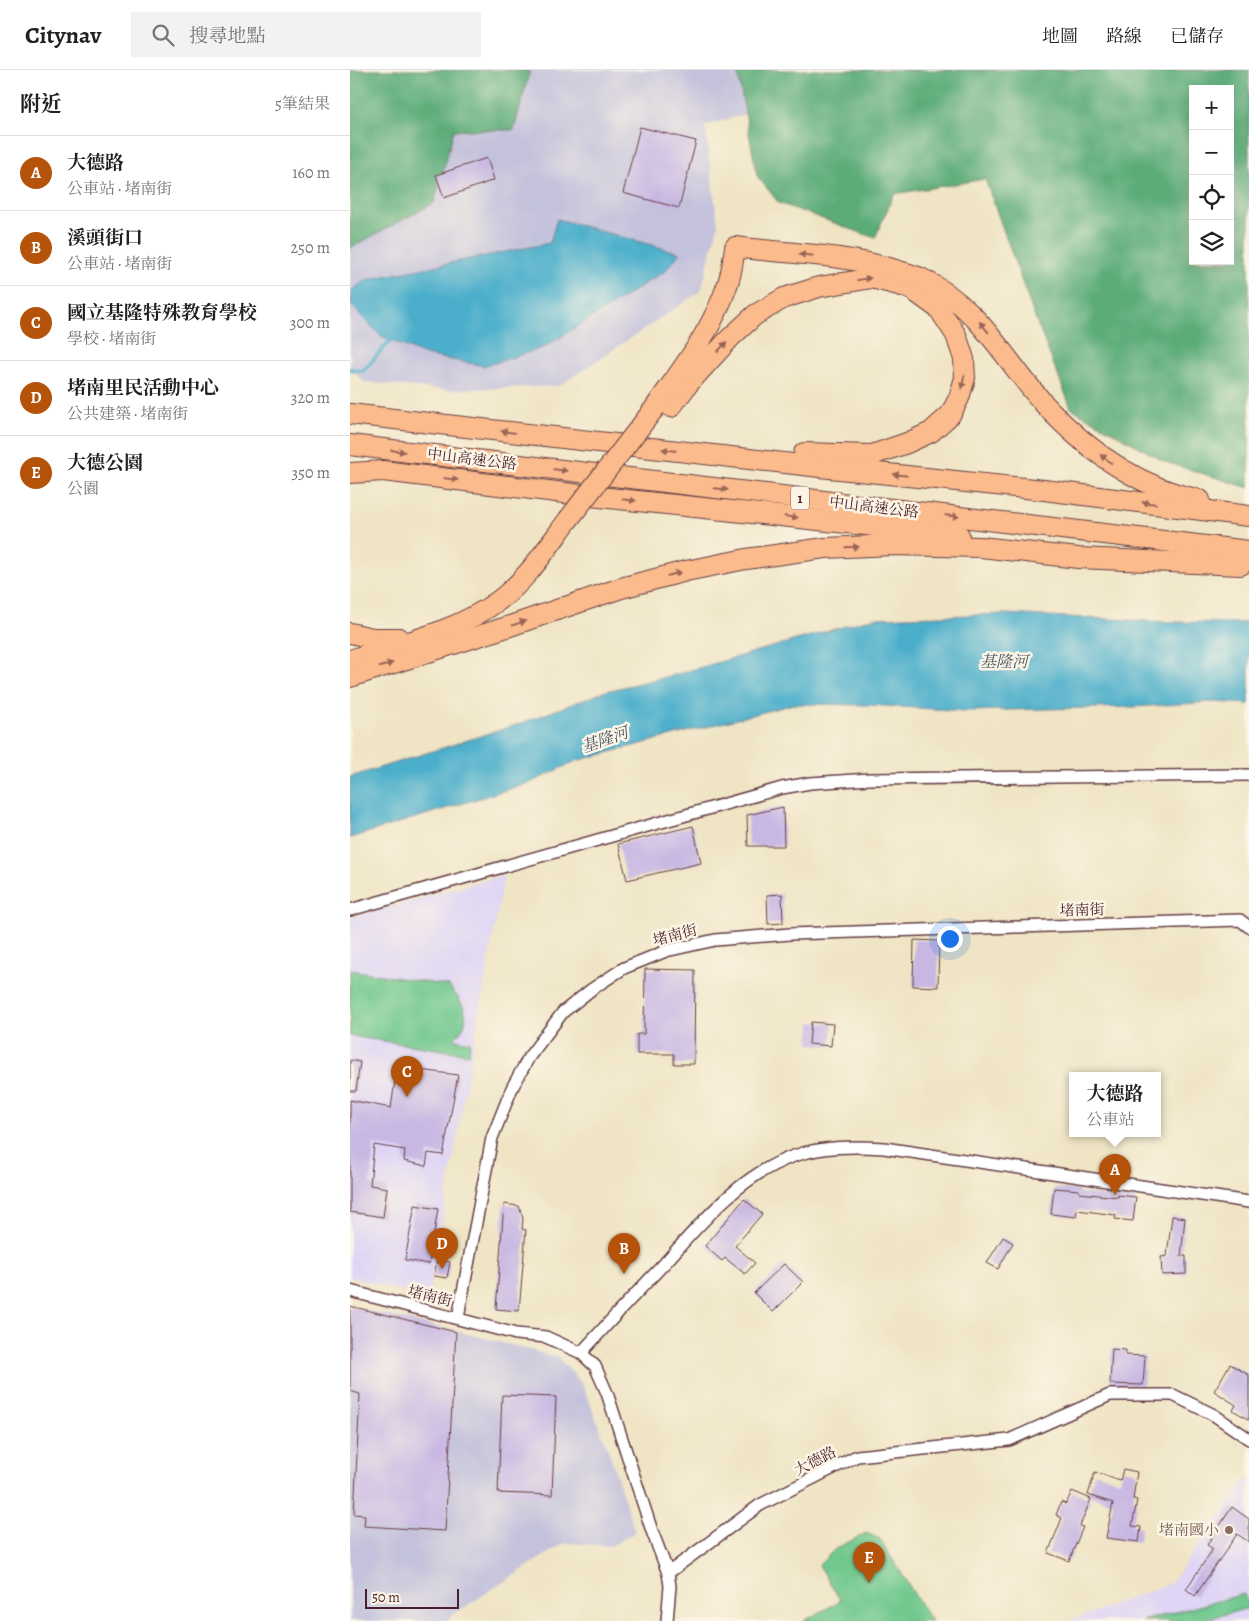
<!DOCTYPE html>
<html lang="zh-TW">
<meta charset="utf-8">
<style>
body{margin:0;font-family:Alegreya,"Noto Serif TC",serif;background:#f2f2f2;color:#202124}
.controls{position:absolute;right:15px;top:15px;display:grid;overflow:hidden;border-radius:0px;box-shadow:0 5px 20px #0002}
.controls button{width:45px;height:45px;display:grid;place-items:center;padding:0;border:0;border-bottom:1px solid #e0e0e0;background:#fff;color:#202124;font:25px sans-serif}
.scale{position:absolute;left:15px;bottom:12px;width:94px;box-sizing:border-box;padding-left:5px;border:2px solid #4a1f2b;border-top:0;font-size:14px;line-height:18px;white-space:nowrap;color:#4a1f2b;-webkit-text-stroke:4px #fcf5e5;paint-order:stroke}
.you{position:absolute;left:599px;top:868px;width:18px;height:18px;margin:-12px;border:4px solid #fff;border-radius:50%;background:#1a73e8;box-shadow:0 0 0 8px #1a73e833}
.badge{display:grid;place-items:center;width:32px;height:32px;border-radius:50%;background:#b45309;color:#fff;font-size:16px;font-weight:700}
.pin{position:absolute;translate:-50% -41px;filter:drop-shadow(0 1px 2px #0008)}
.pin::after{content:'';position:absolute;top:26px;width:18px;height:15px;background:inherit;clip-path:polygon(0 0,100% 0,50% 100%)}
.popup{position:absolute;left:719px;top:1002px;width:92px;height:65px;box-sizing:border-box;display:grid;place-content:center;border-radius:0px;background:#fff;filter:drop-shadow(0 1px 4px #0005);font-size:16px;white-space:nowrap;color:#757577}
.popup b{font-size:19px;color:#202124}
.popup::after{content:'';position:absolute;left:50%;top:100%;margin-left:-10px;border:10px solid transparent;border-top-color:#fff}
.list{margin:0;padding:0;list-style:none}
h2{display:flex;justify-content:space-between;align-items:center;height:65px;margin:0;padding:0 20px;font-size:21px}
h2 small{font-size:16px;font-weight:400;color:#757577}
.list li{display:grid;grid-template-columns:32px 1fr auto;gap:15px;align-items:center;box-sizing:border-box;height:75px;padding:0 20px;border-top:1px solid #e0e0e0}
.list b{display:block;font-size:19px;white-space:nowrap}
.list p{margin:0;font-size:16px;white-space:nowrap;color:#757577}
.list em{font-size:16px;font-style:normal;color:#757577}
.icon{flex:none;width:28px;height:28px;fill:none;stroke:currentColor;stroke-width:2;stroke-linecap:round;stroke-linejoin:round}
.map{position:relative;flex:none;width:899px;height:1551px;overflow:hidden}
header{display:flex;align-items:center;gap:30px;box-sizing:border-box;height:70px;padding:0 25px;background:#fff;border-bottom:1px solid #e0e0e0}
header strong{font-size:24px}
nav{display:flex;gap:28px;margin-inline-start:auto;font-size:18px}
.search{width:350px;height:45px;background:#f2f2f2;display:flex;align-items:center;gap:12px;box-sizing:border-box;padding:0 18px;border-radius:0px;color:#757577;font-size:19px}
main{display:flex}
aside{flex:1;background:#fff}
.map>svg:first-child{display:block}
.built{fill:#dfd5f5}
.industrial{fill:#c3c1db}
.green{fill:#70c88e;stroke:#5d745c}
.forest{fill:#5cac79;stroke:#536652;fill-rule:evenodd}
.water{fill:#4cafcb;stroke:#4b677b}
.lines{fill:none;stroke-linecap:round;stroke-linejoin:round}
.stream{stroke:#4cafcb;stroke-width:4}
.building{fill:#c8b7e3}
.street-casing{stroke:#633d42;stroke-width:14}
.highway-casing{stroke:#633d42;stroke-width:22}
.street{stroke:#fff;stroke-width:11}
.highway{stroke:#fbbb8c;stroke-width:20}
.highway-bridge-casing{stroke:#633d42;stroke-width:22;stroke-linecap:butt}
.highway-bridge{stroke:#fbbb8c;stroke-width:20}
.oneway{fill:#9a6557}
.education-dot{fill:#8d6e63;stroke:#fcf5e5;stroke-width:2}
.labels{text-anchor:middle;dominant-baseline:central;stroke-width:5;stroke-linejoin:round;paint-order:stroke}
.shield{fill:#fcf5e5;stroke:#7f5f63;stroke-width:1}
.shield-label{font-size:14px;font-weight:bold;fill:#4a1f2b}
.street-label{font-size:15px;fill:#4a1f2b;stroke:#fcf5e5}
.education-label{font-size:15px;fill:#785e54;stroke:#fcf5e5;text-anchor:end}
.water-label{font-size:16px;font-style:italic;fill:#4b596b;stroke:#fcf5e5}
</style>
<header>
<strong>Citynav</strong>
<div class="search"><svg class="icon" aria-label="search" viewBox="0 0 24 24"><circle cx="10" cy="10" r="6"/><path d="M15 15l6 6"/></svg>搜尋地點</div>
<nav><a>地圖</a><a>路線</a><a>已儲存</a></nav>
</header>
<main>
<aside>
<h2>附近<small>5筆結果</small></h2>
<ul class="list">
<li><span class="badge">A</span><div><b>大德路</b><p>公車站 · 堵南街</p></div><em>160 m</em></li>
<li><span class="badge">B</span><div><b>溪頭街口</b><p>公車站 · 堵南街</p></div><em>250 m</em></li>
<li><span class="badge">C</span><div><b>國立基隆特殊教育學校</b><p>學校 · 堵南街</p></div><em>300 m</em></li>
<li><span class="badge">D</span><div><b>堵南里民活動中心</b><p>公共建築 · 堵南街</p></div><em>320 m</em></li>
<li><span class="badge">E</span><div><b>大德公園</b><p>公園</p></div><em>350 m</em></li>
</ul>
</aside>
<div class="map">
<svg width="899" height="1551" viewBox="0 0 899 1551">
<rect width="100%" height="100%" fill="#fcf5e5"/>
<filter id="ink" filterUnits="userSpaceOnUse"><feTurbulence type="fractalNoise" baseFrequency=".02" numOctaves="2"/><feDisplacementMap in="SourceGraphic" scale="10" xChannelSelector="R" yChannelSelector="G"/><feConvolveMatrix kernelMatrix="1 2 1 2 8 2 1 2 1" color-interpolation-filters="sRGB"/></filter>
<filter id="wash" filterUnits="userSpaceOnUse"><feTurbulence type="fractalNoise" baseFrequency=".0096" numOctaves="4" result="noise"/><feDisplacementMap in="SourceGraphic" scale="20" xChannelSelector="R" yChannelSelector="G"/><feGaussianBlur stdDeviation="1.12" result="paint"/><feColorMatrix in="noise" values="0 0 0 0 0 0 0 0 0 0 0 0 0 0 0 0 0 1.4 0 .05"/><feComposite in="paint" operator="in"/></filter>
<g filter="url(#wash)">
<rect width="100%" height="100%" fill="#efe4c4"/>
<g class="built">
<path d="M154 805 78 1228 0 1207V848Z"/>
<path d="M899 1407V1551H720L821 1513Z"/>
</g>
<g class="industrial">
<path d="M0 0H545L355 56 368 156 351 221 209 316 94 320 14 312 0 299Z"/>
<path d="M0 1238 111 1262 207 1287 232 1313 258 1379 285 1462 261 1476 214 1473 101 1546 98 1551H0Z"/>
</g>
<g class="green">
<path d="M0 900 99 916C114 935 125 949 104 969L120 972 119 984 0 966Z"/>
<path d="M516 1463 530 1469 581 1551H453L491 1531 469 1495 485 1479Z"/>
<path d="M894 1524 899 1538 857 1549 861 1551H792Z"/>
</g>
<g class="forest">
<path d="M0 0H180L164 60H104L84 133 0 178Z"/>
<path d="M387 0H899V418L815 392 721 338 685 248 635 109 544 124 525 168 429 133 407 106ZM843 19H880V191H843Z"/>
</g>
<g class="water">
<path d="M207 149 330 183 315 201 195 277 135 296 75 285 31 266 2 236 1 221 15 210 200 173Z"/>
<path d="M655 544 818 552 899 553V634L864 632 783 637 615 641 520 635 444 634 226 691 182 712 0 768V707L172 653 256 621 324 605 523 548Z"/>
</g>
<g class="lines">
<path class="stream" d="M0 299 13 301 41 270"/>
</g>
<g id="blocks">
<g class="building">
<path d="M290 57 346 71 329 138 273 123Z"/>
<path d="M137 88 144 110 94 128 86 105Z"/>
<path d="M433 737 434 776H398L397 745Z"/>
<path d="M343 756 351 793 277 810 268 774Z"/>
<path d="M432 824 433 853 418 854 417 825Z"/>
<path d="M564 870 589 871 588 917 563 916Z"/>
<path d="M295 899 345 900 344 994H324V984H287V964H294Z"/>
<path d="M461 952 483 954 481 976 459 974Z"/>
<path d="M0 990 10 992 6 1021H0Z"/>
<path d="M47 997 108 1005 93 1085 78 1083 76 1096 54 1091 55 1080 24 1075 20 1115 37 1118 33 1147 0 1142V1030L41 1038Z"/>
<path d="M704 1118 729 1120V1123L768 1127V1125L786 1127 783 1151 765 1149 766 1145 727 1140 726 1147 701 1144Z"/>
<path d="M394 1129 412 1144 385 1176 405 1193 395 1204 375 1188 372 1191 355 1176Z"/>
<path d="M154 1134 169 1136 173 1148 172 1159 176 1160 169 1241 146 1239Z"/>
<path d="M65 1135 88 1139 79 1194 55 1190Z"/>
<path d="M822 1146 835 1148 831 1186H836V1204L812 1205 811 1187 817 1186Z"/>
<path d="M653 1167 663 1173 648 1199 637 1193Z"/>
<path d="M87 1190 100 1192 97 1208 84 1206Z"/>
<path d="M434 1194 453 1212 423 1242 404 1223Z"/>
<path d="M0 1236 106 1262 95 1461 14 1456 15 1445 4 1444 10 1324 0 1321Z"/>
<path d="M762 1279 776 1280V1285L795 1286 793 1315 760 1314Z"/>
<path d="M880 1294 899 1305V1350L883 1340 886 1335 864 1321Z"/>
<path d="M152 1325 206 1327 202 1425 148 1423Z"/>
<path d="M773 1399 787 1402 783 1429 787 1430 782 1456 791 1457 789 1472 756 1468 763 1433 738 1425 745 1402 770 1411Z"/>
<path d="M722 1421 741 1429 730 1456 733 1457 719 1491 698 1483 712 1448 706 1445 711 1432 716 1434Z"/>
<path d="M882 1437 899 1449V1472L887 1464 845 1526 836 1519 863 1479 857 1475Z"/>
</g>
</g>
</g>
<g filter="url(#ink)">
<use href="#blocks" fill-opacity="0" stroke="#633d42" stroke-width="1"/>
<g class="lines">
<defs>
<g id="street">
<path d="M0 840 432 718 460 713 520 709 899 705"/>
<path d="M0 1221 166 1264 196 1267 231 1283 245 1296 257 1323 302 1461 318 1503 320 1516 317 1551"/>
<path d="M108 1248 142 1068 162 1018 179 987 213 942 242 919 274 898 316 881 365 870 440 864 890 850 899 857"/>
<path d="M231 1283C258 1253 286 1223 314 1194 351 1153 390 1105 444 1086 473 1076 504 1076 534 1078L899 1132"/>
<path d="M318 1503 410 1435 507 1386 659 1370 760 1325H823L864 1345 899 1369"/>
</g>
<g id="highway">
<path d="M321 337 339 313 380 268 405 245 434 228 469 217 522 208 560 218 589 239 606 265 614 289 615 308 609 328 600 345 581 362 557 373 522 385 454 383"/>
<path d="M304 339C331 300 362 261 377 216 382 203 383 190 385 177 439 184 497 184 549 201 556 203 564 205 571 208 632 238 654 291 697 337 738 381 790 418 850 430"/>
<path d="M0 344 470 397 694 420 899 446"/>
<path d="M0 375 899 481"/>
<path d="M0 403 33 401 231 425 609 465"/>
<path d="M0 563 23 568H49"/>
<path d="M0 590C50 574 106 562 148 531 177 510 197 478 218 450"/>
<path d="M0 607 157 557 271 518 336 501 396 489 475 478 543 475 631 477 728 488 891 495"/>
</g>
</defs>
<use href="#street" class="street-casing"/>
<use href="#highway" class="highway-casing"/>
<use href="#street" class="street"/>
<use href="#highway" class="highway"/>
<defs>
<path id="highway-bridge" d="M218 450 304 339"/>
</defs>
<use href="#highway-bridge" class="highway-bridge-casing"/>
<use href="#highway-bridge" class="highway-bridge"/>
</g>
<defs><path id="oneway-solid" d="M-6-.8H1V-3.2L6.5 0L1 3.2V.8H-6Z" transform="scale(1.25)"/></defs>
<g class="oneway">
<use href="#oneway-solid" transform="translate(456 185) rotate(-174)"/>
<use href="#oneway-solid" transform="translate(514 209) rotate(-9)"/>
<use href="#oneway-solid" transform="translate(634 257) rotate(-130)"/>
<use href="#oneway-solid" transform="translate(372 277) rotate(-47)"/>
<use href="#oneway-solid" transform="translate(613 312) rotate(101)"/>
<use href="#oneway-solid" transform="translate(158 362) rotate(-173)"/>
<use href="#oneway-solid" transform="translate(319 380) rotate(-173)"/>
<use href="#oneway-solid" transform="translate(48 381) rotate(7)"/>
<use href="#oneway-solid" transform="translate(756 389) rotate(-143)"/>
<use href="#oneway-solid" transform="translate(210 400) rotate(7)"/>
<use href="#oneway-solid" transform="translate(550 405) rotate(-174)"/>
<use href="#oneway-solid" transform="translate(101 409) rotate(7)"/>
<use href="#oneway-solid" transform="translate(371 419) rotate(7)"/>
<use href="#oneway-solid" transform="translate(279 430) rotate(6)"/>
<use href="#oneway-solid" transform="translate(799 433) rotate(-173)"/>
<use href="#oneway-solid" transform="translate(602 446) rotate(7)"/>
<use href="#oneway-solid" transform="translate(441 447) rotate(6)"/>
<use href="#oneway-solid" transform="translate(502 477) rotate(-2)"/>
<use href="#oneway-solid" transform="translate(324 504) rotate(-15)"/>
<use href="#oneway-solid" transform="translate(169 553) rotate(-19)"/>
<use href="#oneway-solid" transform="translate(36 595) rotate(-18)"/>
</g>
</g>
<circle class="education-dot" cx="879" cy="1460" r="5"/>
<g class="labels">
<rect class="shield" x="441" y="416.5" width="18" height="23" rx="4"/>
<g class="shield-label">
<text x="450" y="428">1</text>
</g>
<g class="street-label">
<text transform="translate(122 389) rotate(7)">中山高速公路</text>
<text transform="translate(524 437) rotate(7)">中山高速公路</text>
<text transform="translate(732 840) rotate(-2)">堵南街</text>
<text transform="translate(325 865) rotate(-15)">堵南街</text>
<text transform="translate(80 1226) rotate(14)">堵南街</text>
<text transform="translate(465 1391) rotate(-27)">大德路</text>
</g>
<g class="education-label">
<text x="869" y="1460">堵南國小</text>
</g>
<g class="water-label">
<text x="654" y="592">基隆河</text>
<text transform="translate(255 670) rotate(-19)">基隆河</text>
</g>
</g>
</svg>
<div class="controls">
<button>+</button>
<button>−</button>
<button><svg class="icon" aria-label="locate" viewBox="0 0 24 24"><circle cx="12" cy="12" r="6"/><path d="M12 2v4M12 18v4M2 12h4M18 12h4"/></svg></button>
<button><svg class="icon" aria-label="layers" viewBox="0 0 24 24"><path d="M12 4l9 5-9 5-9-5zM3 14l9 5 9-5"/></svg></button>
</div>
<div class="scale">50 m</div>
<div class="you"></div>
<div class="pin badge" style="left:765px;top:1125px">A</div>
<div class="popup"><b>大德路</b>公車站</div>
<div class="pin badge" style="left:274px;top:1204px">B</div>
<div class="pin badge" style="left:57px;top:1027px">C</div>
<div class="pin badge" style="left:92px;top:1199px">D</div>
<div class="pin badge" style="left:519px;top:1513px">E</div>
</div>
</main>
